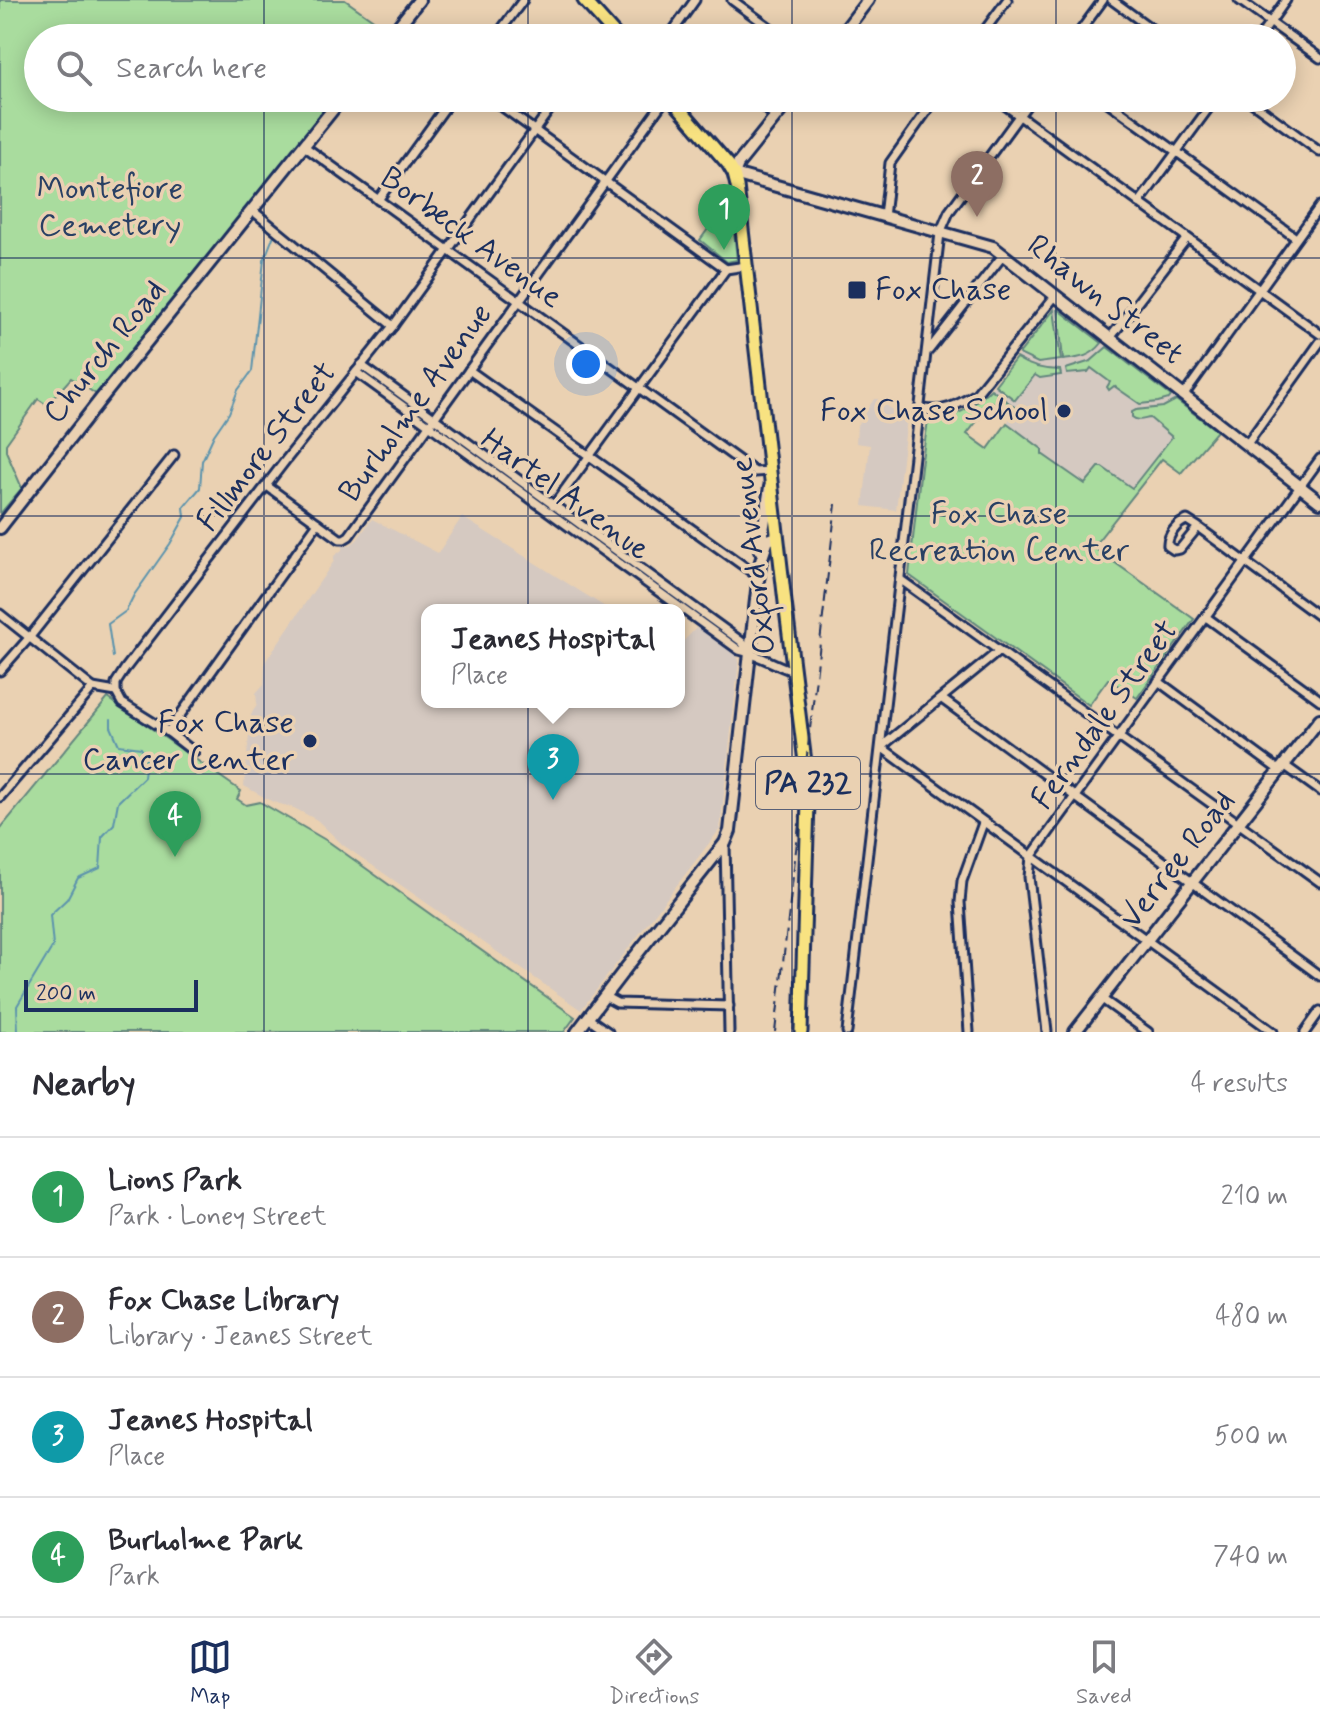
<!DOCTYPE html>
<meta charset="utf-8">
<style>
body{margin:0;font-family:Mynerve,sans-serif;background:#f7f7f7;color:#2b2b33}
.scale{position:absolute;left:24px;bottom:20px;width:174px;box-sizing:border-box;padding-left:8px;border:4px solid #1b2f5e;border-top:0;font-size:22px;line-height:28px;white-space:nowrap;color:#1b2f5e;-webkit-text-stroke:6px #ead1b2;paint-order:stroke}
.you{position:absolute;left:586px;top:364px;width:28px;height:28px;margin:-20px;border:6px solid #fff;border-radius:50%;background:#1a73e8;box-shadow:0 0 0 12px #1a73e833}
.badge{display:grid;place-items:center;width:52px;height:52px;border-radius:50%;background:#1b2f5e;color:#fff;font-size:26px;font-weight:700}
.pin{position:absolute;translate:-50% -66px;filter:drop-shadow(0 2px 4px #0008)}
.pin::after{content:'';position:absolute;top:42px;width:28px;height:24px;background:inherit;clip-path:polygon(0 0,100% 0,50% 100%)}
.popup{position:absolute;left:421px;top:604px;width:264px;height:104px;box-sizing:border-box;display:grid;place-content:center;border-radius:16px;background:#fff;filter:drop-shadow(0 2px 6px #0005);font-size:26px;white-space:nowrap;color:#7c7c81}
.popup b{font-size:30px;color:#2b2b33}
.popup::after{content:'';position:absolute;left:50%;top:100%;margin-left:-16px;border:16px solid transparent;border-top-color:#fff}
.list{margin:0;padding:0;list-style:none}
h2{display:flex;justify-content:space-between;align-items:center;height:104px;margin:0;padding:0 32px;font-size:34px}
h2 small{font-size:26px;font-weight:400;color:#7c7c81}
.list li{display:grid;grid-template-columns:52px 1fr auto;gap:24px;align-items:center;box-sizing:border-box;height:120px;padding:0 32px;border-top:2px solid #e1e1e2}
.list b{display:block;font-size:30px;white-space:nowrap}
.list p{margin:0;font-size:26px;white-space:nowrap;color:#7c7c81}
.list em{font-size:26px;font-style:normal;color:#7c7c81}
.icon{flex:none;width:44px;height:44px;fill:none;stroke:currentColor;stroke-width:2;stroke-linecap:round;stroke-linejoin:round}
.map{position:relative;flex:none;width:1320px;height:1032px;overflow:hidden}
.search{position:absolute;background:#fff;box-shadow:0 4px 20px #0003;left:24px;right:24px;top:24px;height:88px;display:flex;align-items:center;gap:20px;box-sizing:border-box;padding:0 28px;border-radius:44px;color:#7c7c81;font-size:30px}
.sheet{height:584px;background:#fff}
nav{display:flex;justify-content:space-around;align-items:center;box-sizing:border-box;height:112px;border-top:2px solid #e1e1e2;background:#fff;font-size:22px;color:#7c7c81}
nav a{display:grid;justify-items:center;gap:4px}
nav .on{color:#1b2f5e}
.map>svg:first-child{display:block}
.built{fill:#d5c9c1}
.green{fill:#a9dc9e;stroke:#62867e;stroke-width:2}
.lines{fill:none;stroke-linecap:round;stroke-linejoin:round}
.stream{stroke:#5b93ad;stroke-width:2}
.street-casing{stroke:#1b2f5e;stroke-width:13}
.secondary-casing{stroke:#1b2f5e;stroke-width:16}
.primary-casing{stroke:#1b2f5e;stroke-width:17}
.street{stroke:#ead1b2;stroke-width:7}
.secondary{stroke:#ead1b2;stroke-width:10}
.primary{stroke:#f8e281;stroke-width:11}
.rail{stroke:#1b2f5e;stroke-width:2;stroke-dasharray:12 6;stroke-linecap:butt}
.grid{fill:none;stroke:#1b2f5e;stroke-width:2;stroke-opacity:0.55}
.poi-dot{fill:#1b2f5e;stroke:#ead1b2;stroke-width:3}
.labels{text-anchor:middle;dominant-baseline:central;stroke-width:7;stroke-linejoin:round;paint-order:stroke}
.shield{fill:#ead1b2;stroke:#596077;stroke-width:2}
.shield-label{font-size:30px;font-weight:bold;fill:#1b2f5e}
.park-label{font-size:32px;fill:#294064;stroke:#ead1b2}
.street-label{font-size:32px;fill:#1b2f5e;stroke:#ead1b2}
.poi-label{font-size:32px;fill:#1b2f5e;stroke:#ead1b2;text-anchor:end}
</style>
<div class="map">
<svg width="1320" height="1032" viewBox="0 0 1320 1032">
<rect width="100%" height="100%" fill="#ead1b2"/>
<filter id="ink" filterUnits="userSpaceOnUse"><feTurbulence type="fractalNoise" baseFrequency=".0125" numOctaves="2"/><feDisplacementMap in="SourceGraphic" scale="16" xChannelSelector="R" yChannelSelector="G"/><feConvolveMatrix kernelMatrix="1 2 1 2 8 2 1 2 1" color-interpolation-filters="sRGB"/></filter>
<g filter="url(#ink)">
<g class="built">
<path d="M1056 308 1217 431 1181 473 1162 459 1135 491 1102 467H1098L1085 485 1042 454V448L1007 423 1016 409 991 389Z"/>
<path d="M874 399H878L902 417 907 418 896 510 863 506 870 445 856 443 857 425Z"/>
<path d="M462 517 610 610H427V702H679V646L698 626 736 655 739 660 720 829 581 1010 343 845 317 820 294 808 273 802 244 786 251 715 257 704 256 693 264 684 265 662 334 561V556L342 550V546H349L357 540 372 519 438 553Z"/>
</g>
<g class="green">
<path d="M0 0H345L386 29 379 38H38V98H335L99 396 71 378 47 405 38 399 6 444V451L22 488 0 514Z"/>
<path d="M713 222H733L737 260 727 262 700 240Z"/>
<path d="M1058 309 1102 343C1091 357 1080 358 1063 360Z"/>
<path d="M1054 310 1061 360 1038 363 1019 354Z"/>
<path d="M1107 347 1171 396 1169 399 1158 402 1140 404 1114 386 1109 390 1107 387 1110 382 1091 368 1088 372 1067 374 1066 369 1091 361Z"/>
<path d="M1016 358C1030 367 1043 370 1060 370L1061 375 1040 378 1035 375 1015 400 995 385Z"/>
<path d="M991 389 1017 409 1011 416 992 402 967 434 988 449 1007 423 1042 449V454L1085 484 1099 467H1102L1132 488 1172 437 1150 418C1143 419 1138 422 1132 417V412L1136 410 1163 407 1176 400 1217 431 1181 473 1162 459 1093 547 1194 619 1137 698 1108 679 1089 705 909 575 921 466 928 421C936 417 944 417 953 415 968 410 980 400 991 389Z"/>
<path d="M108 698 241 791 237 799 246 805 260 802 329 842 575 1017 564 1032H0V829Z"/>
</g>
<g class="lines">
<g class="stream">
<path d="M113 657 108 624 126 611 134 595 170 544 185 517 184 507 200 488 202 461 214 435 229 413 238 390 252 371 264 260 274 235 270 231"/>
<path d="M18 1032 17 1006 53 946 50 915 67 899 78 878 100 868 102 837 114 824 118 802 144 777 146 757 141 748 119 745 111 727V719"/>
</g>
<defs>
<g id="street">
<path d="M732 0 784 38"/>
<path d="M1112 0 1164 38"/>
<path d="M1239 0 1320 58"/>
<path d="M396 30 407 38"/>
<path d="M495 38 523 0"/>
<path d="M668 38 695 0"/>
<path d="M979 38 1007 0"/>
<path d="M1075 38 1103 0"/>
<path d="M1259 38 1286 0"/>
<path d="M490 98 726 269 746 266"/>
<path d="M751 98 777 117"/>
<path d="M995 98 1320 334"/>
<path d="M1102 98 1296 238"/>
<path d="M1246 98 1320 152"/>
<path d="M304 146 755 472 770 471"/>
<path d="M378 200 452 98"/>
<path d="M1139 203 1216 98"/>
<path d="M252 210 393 326"/>
<path d="M884 217 890 163 936 98"/>
<path d="M1110 338 1187 238"/>
<path d="M929 350 1004 254"/>
<path d="M361 365 742 642 749 652"/>
<path d="M469 370 759 577"/>
<path d="M356 372 739 650C758 654 774 665 793 671"/>
<path d="M1184 395 1320 206"/>
<path d="M920 408C942 414 958 405 976 394L1056 295"/>
<path d="M1247 444 1320 342"/>
<path d="M267 486 340 539H344L349 536 666 98"/>
<path d="M553 506 726 269"/>
<path d="M1198 527 1180 549 1174 550 1168 546C1167 536 1177 523 1187 520L1198 527 1320 617"/>
<path d="M901 580 1320 882"/>
<path d="M0 614 93 688"/>
<path d="M1206 617 1320 700"/>
<path d="M999 651 881 747 1273 1032"/>
<path d="M0 671 29 638 174 455"/>
<path d="M1158 681 1279 770"/>
<path d="M116 692 122 703 167 731 194 752"/>
<path d="M942 699 1320 976"/>
<path d="M168 732 318 523"/>
<path d="M1284 765 1320 791"/>
<path d="M0 797 93 688 116 692V683L125 669 285 461 393 326 558 98"/>
<path d="M725 843 729 1032"/>
<path d="M604 996 617 1003 729 1006"/>
<path d="M1102 999 1148 1032"/>
<path d="M588 1018 608 1032"/>
<path d="M847 1032 940 233 949 212 1032 98"/>
<path d="M969 1032 960 902 962 881 983 823"/>
<path d="M1047 1032 1029 877 1031 857 1320 459"/>
<path d="M1305 1032 1320 1011"/>
</g>
<g id="secondary">
<path d="M389 38 419 0"/>
<path d="M839 38 868 0"/>
<path d="M791 98 738 164 734 174 993 247 1320 502"/>
<path d="M0 528 100 400 342 98"/>
<path d="M760 550 770 487"/>
<path d="M577 1032 626 968 725 843 730 831 760 564 768 540 777 537"/>
<path d="M1075 1032 1320 719"/>
</g>
<g id="primary">
<path d="M584 0 618 38"/>
<path d="M671 98 728 164 734 174 737 186 785 602 807 778 808 802 801 1032"/>
</g>
</defs>
<use href="#street" class="street-casing"/>
<use href="#secondary" class="secondary-casing"/>
<use href="#primary" class="primary-casing"/>
<use href="#street" class="street"/>
<use href="#secondary" class="secondary"/>
<use href="#primary" class="primary"/>
<path class="rail" d="M775 1032 836 504"/>
</g>
</g>
<path class="grid" d="M264 0V38M528 0V38M792 0V38M1056 0V38M264 98V1032M528 98V1032M792 98V1032M1056 98V1032M0 258H1320M0 516H1320M0 774H1320"/>
<g class="poi-dot">
<rect x="847" y="280" width="20" height="20" rx="4"/>
<circle cx="1064" cy="411" r="8"/>
<circle cx="310" cy="741" r="8"/>
</g>
<g class="labels">
<rect class="shield" x="756" y="757" width="104" height="52" rx="6"/>
<g class="shield-label">
<text x="808" y="783">PA 232</text>
</g>
<g class="park-label">
<text x="110" y="189">Montefiore<tspan x="110" dy="37">Cemetery</tspan></text>
<text x="999" y="514">Fox Chase<tspan x="999" dy="37">Recreation Center</tspan></text>
</g>
<g class="street-label">
<text transform="translate(471 238) rotate(36)">Borbeck Avenue</text>
<text transform="translate(1105 300) rotate(38)">Rhawn Street</text>
<text transform="translate(105 352) rotate(-51)">Church Road</text>
<text transform="translate(416 403) rotate(-54)">Burholme Avenue</text>
<text transform="translate(267 447) rotate(-52)">Fillmore Street</text>
<text transform="translate(565 495) rotate(36)">Hartel Avenue</text>
<text transform="translate(754 556) rotate(-97)">Oxford Avenue</text>
<text transform="translate(1105 715) rotate(-54)">Ferndale Street</text>
<text transform="translate(1178 860) rotate(-52)">Verree Road</text>
</g>
<g class="poi-label">
<text x="875" y="290" text-anchor="start">Fox Chase</text>
<text x="1048" y="411">Fox Chase School</text>
<text x="294" y="723">Fox Chase<tspan x="294" dy="37">Cancer Center</tspan></text>
</g>
</g>
</svg>
<div class="scale">200 m</div>
<div class="you"></div>
<div class="pin badge" style="left:724px;top:250px;background:#2e9e5b">1</div>
<div class="pin badge" style="left:977px;top:217px;background:#8d6e63">2</div>
<div class="pin badge" style="left:553px;top:800px;background:#0f9aa8">3</div>
<div class="popup"><b>Jeanes Hospital</b>Place</div>
<div class="pin badge" style="left:175px;top:857px;background:#2e9e5b">4</div>
<div class="search"><svg class="icon" aria-label="search" viewBox="0 0 24 24"><circle cx="10" cy="10" r="6"/><path d="M15 15l6 6"/></svg>Search here</div>
</div>
<section class="sheet">
<h2>Nearby<small>4 results</small></h2>
<ul class="list">
<li><span class="badge" style="background:#2e9e5b">1</span><div><b>Lions Park</b><p>Park · Loney Street</p></div><em>210 m</em></li>
<li><span class="badge" style="background:#8d6e63">2</span><div><b>Fox Chase Library</b><p>Library · Jeanes Street</p></div><em>480 m</em></li>
<li><span class="badge" style="background:#0f9aa8">3</span><div><b>Jeanes Hospital</b><p>Place</p></div><em>500 m</em></li>
<li><span class="badge" style="background:#2e9e5b">4</span><div><b>Burholme Park</b><p>Park</p></div><em>740 m</em></li>
</ul>
</section>
<nav>
<a class="on"><svg class="icon" aria-label="map" viewBox="0 0 24 24"><path d="M3 6l6-2 6 2 6-2v14l-6 2-6-2-6 2zM9 4v14M15 6v14"/></svg>Map</a>
<a><svg class="icon" aria-label="directions" viewBox="0 0 24 24"><path d="M12 3l9 9-9 9-9-9zM9 14v-3h6M13 9l2 2-2 2"/></svg>Directions</a>
<a><svg class="icon" aria-label="saved" viewBox="0 0 24 24"><path d="M7 4h10v16l-5-4-5 4z"/></svg>Saved</a>
</nav>
